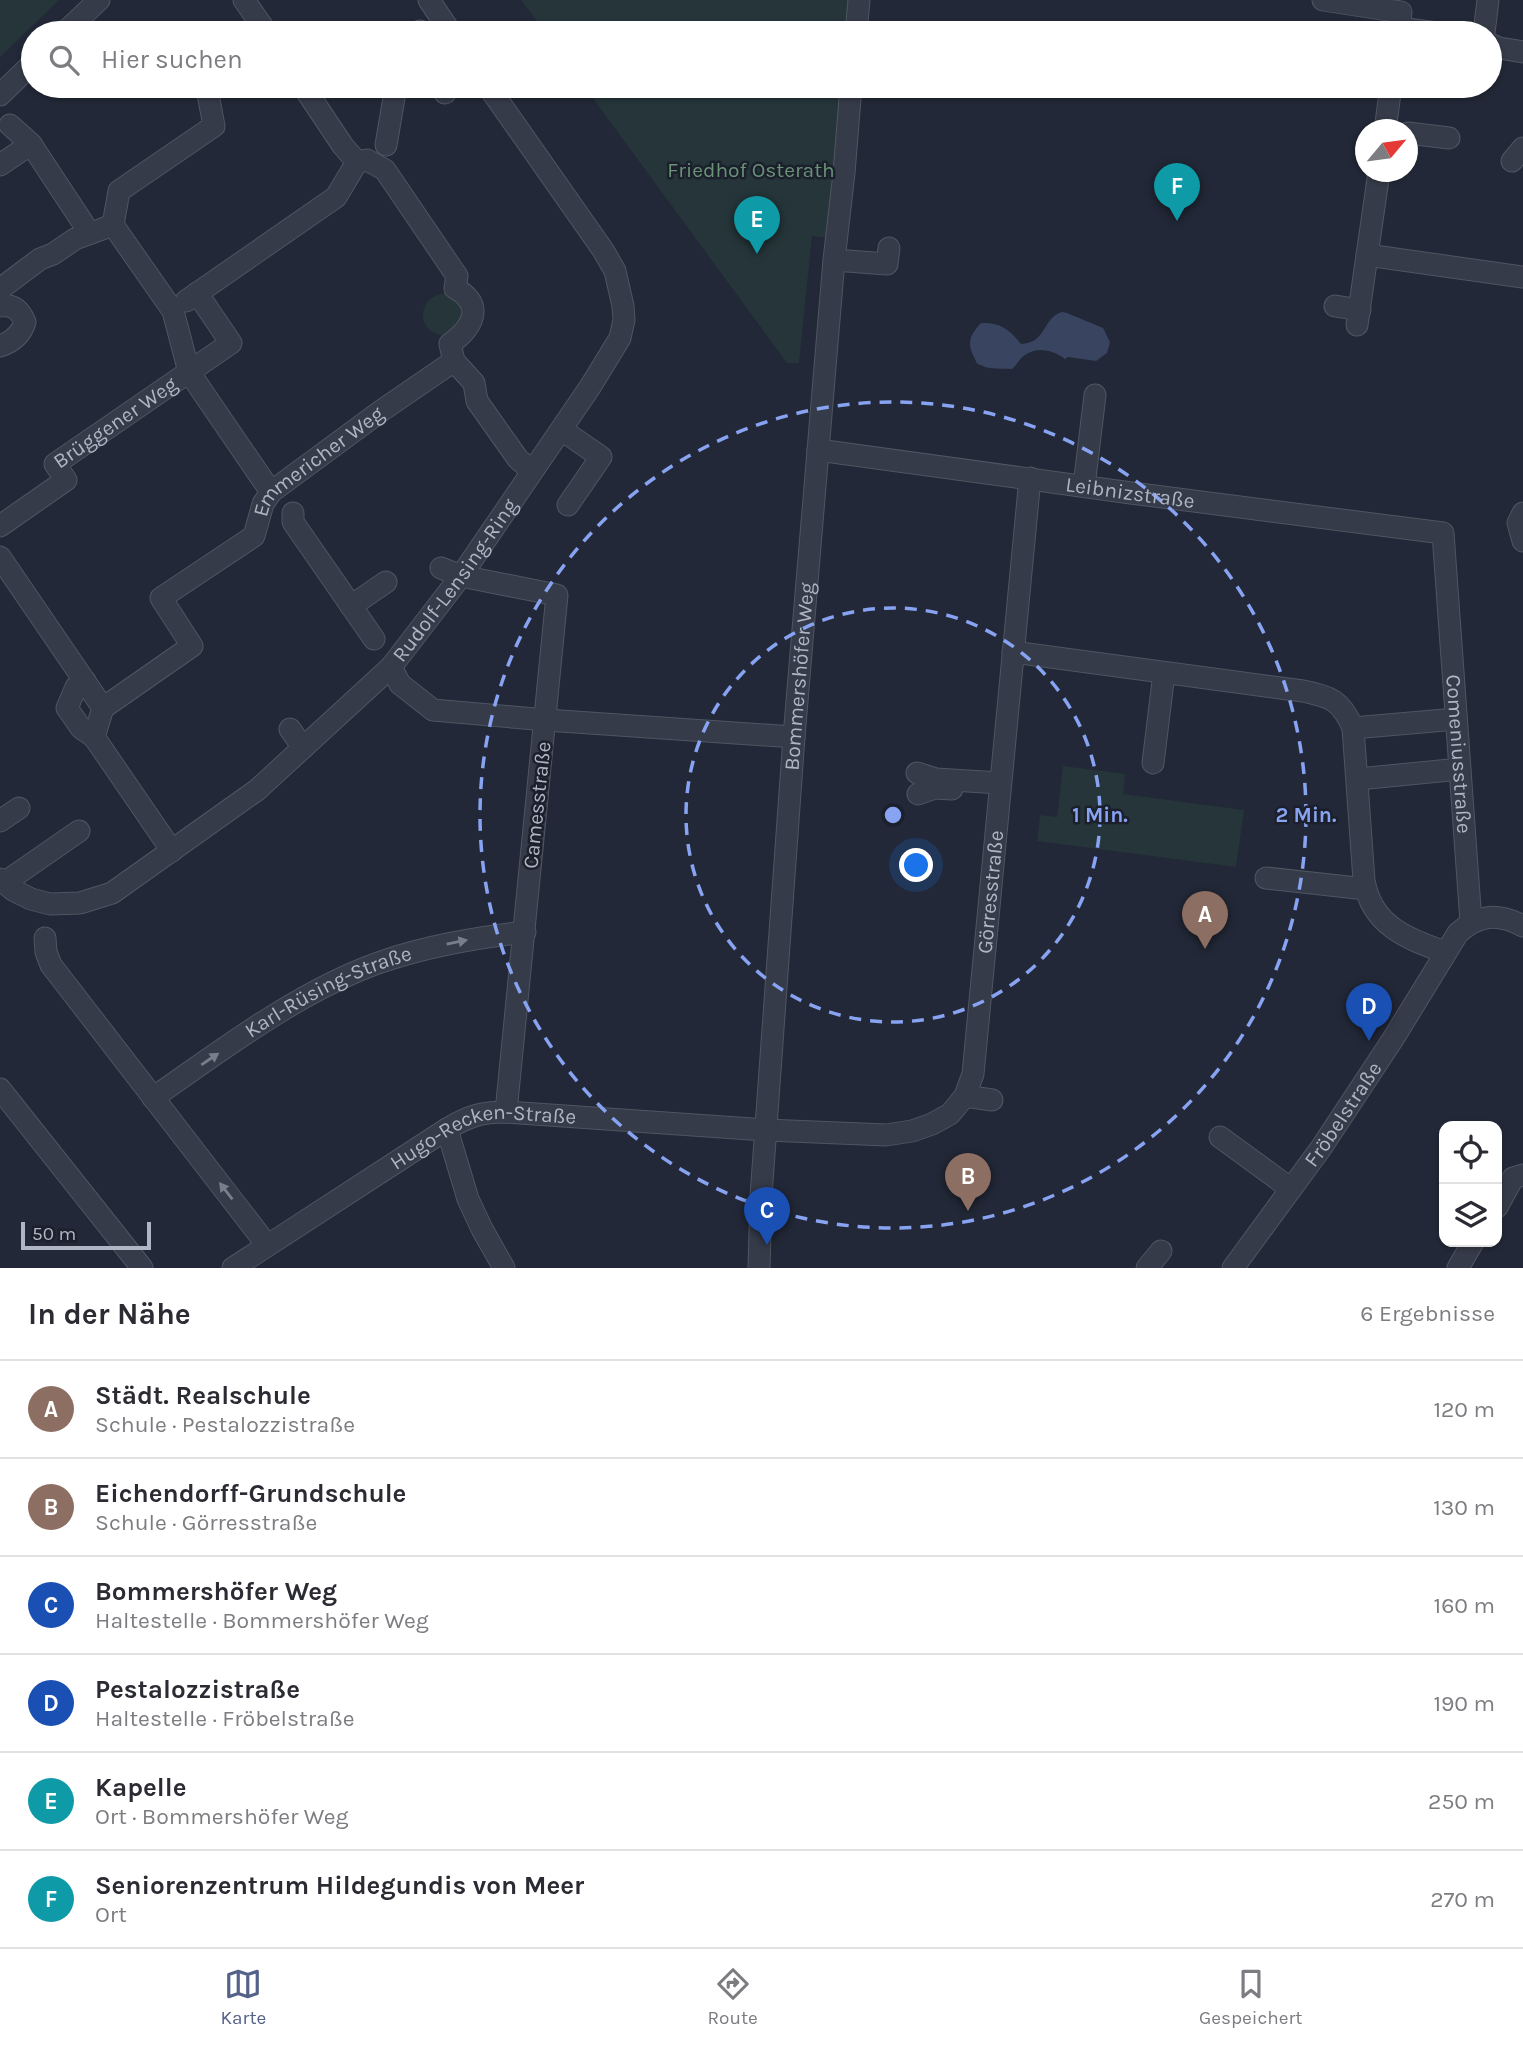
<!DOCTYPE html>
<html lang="de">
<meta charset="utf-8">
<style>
body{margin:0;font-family:Karla,sans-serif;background:#f7f7f7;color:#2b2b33}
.controls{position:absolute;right:21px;bottom:21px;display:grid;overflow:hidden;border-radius:14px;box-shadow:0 2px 5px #0004}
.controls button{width:63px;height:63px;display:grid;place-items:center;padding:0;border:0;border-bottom:2px solid #e1e1e2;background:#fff;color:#2b2b33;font:35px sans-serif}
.compass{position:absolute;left:1355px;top:119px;width:63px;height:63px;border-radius:50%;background:#fff;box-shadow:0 2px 5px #0004;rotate:61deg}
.scale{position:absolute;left:21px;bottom:18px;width:130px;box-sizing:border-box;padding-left:7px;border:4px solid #b0b5c4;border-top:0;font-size:19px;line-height:24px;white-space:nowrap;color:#b0b5c4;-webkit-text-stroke:5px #1b202c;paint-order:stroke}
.you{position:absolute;left:917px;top:866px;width:24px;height:24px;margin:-18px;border:5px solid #fff;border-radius:50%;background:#1a73e8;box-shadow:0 0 0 10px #1a73e833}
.badge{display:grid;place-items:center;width:46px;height:46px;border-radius:50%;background:#546188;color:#fff;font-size:23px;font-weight:700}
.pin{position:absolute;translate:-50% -58px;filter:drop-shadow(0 2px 4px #0008)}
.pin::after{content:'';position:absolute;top:37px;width:24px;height:21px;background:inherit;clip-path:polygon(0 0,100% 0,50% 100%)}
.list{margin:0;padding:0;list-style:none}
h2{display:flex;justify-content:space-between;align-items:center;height:91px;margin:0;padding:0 28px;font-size:30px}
h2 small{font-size:23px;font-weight:400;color:#7c7c81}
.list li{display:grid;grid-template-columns:46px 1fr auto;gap:21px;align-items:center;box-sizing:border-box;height:98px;padding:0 28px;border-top:2px solid #e1e1e2}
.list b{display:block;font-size:26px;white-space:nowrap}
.list p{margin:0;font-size:23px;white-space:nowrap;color:#7c7c81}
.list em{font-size:23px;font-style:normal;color:#7c7c81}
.icon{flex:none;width:38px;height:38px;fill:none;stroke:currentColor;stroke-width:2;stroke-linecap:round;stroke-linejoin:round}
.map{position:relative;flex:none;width:1523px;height:1268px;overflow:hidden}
.search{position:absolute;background:#fff;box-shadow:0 2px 5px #0004;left:21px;right:21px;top:21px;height:77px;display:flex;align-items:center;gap:18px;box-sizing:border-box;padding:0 24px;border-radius:38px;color:#7c7c81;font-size:26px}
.sheet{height:679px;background:#fff}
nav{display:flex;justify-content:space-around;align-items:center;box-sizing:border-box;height:98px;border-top:2px solid #e1e1e2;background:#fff;font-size:19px;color:#7c7c81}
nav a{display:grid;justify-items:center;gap:4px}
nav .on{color:#546188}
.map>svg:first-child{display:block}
.green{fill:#253539}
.water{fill:#384460}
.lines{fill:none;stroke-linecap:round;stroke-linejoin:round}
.minor-casing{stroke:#505562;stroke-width:23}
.minor{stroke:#353b48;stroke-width:21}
.oneway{fill:#797e8c}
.ring{fill:none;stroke:#87a3f1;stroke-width:3.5;stroke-dasharray:12 9}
.labels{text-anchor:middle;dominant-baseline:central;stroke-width:5;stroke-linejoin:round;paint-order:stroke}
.park-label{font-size:21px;fill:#699377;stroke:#1b202c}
.street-label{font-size:21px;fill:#b0b5c4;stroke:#1b202c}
.centre{fill:#87a3f1;stroke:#1b202c;stroke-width:3.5}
.ring-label{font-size:21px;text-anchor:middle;font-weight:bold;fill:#87a3f1;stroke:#1b202c;stroke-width:5;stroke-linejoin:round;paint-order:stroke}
</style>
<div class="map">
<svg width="1523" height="1268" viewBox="0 0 1523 1268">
<rect width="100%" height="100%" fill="#222837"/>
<g class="green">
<path d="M0 0H59L0 57Z"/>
<path d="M521 0H854L851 33H546Z"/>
<path d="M584 86H845L828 238 812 236 799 363H787Z"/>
<path d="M445 293 458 299 465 315 451 335C418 340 412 298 445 293Z"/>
<path d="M1063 766 1125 774 1123 794 1244 810 1236 867 1037 841 1040 815 1057 817Z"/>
</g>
<path class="water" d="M1062 312 1067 313 1103 328 1110 342 1107 353 1096 361 1068 357 1065 359C1053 350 1038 346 1025 355 1019 359 1017 365 1012 369 1002 368 991 370 983 366 977 364 977 364 975 359 966 343 970 335 981 323 1000 322 1010 330 1021 344 1047 343 1042 318 1062 312Z"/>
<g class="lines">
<defs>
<g id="minor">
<path d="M244 0 267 33"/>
<path d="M429 0 451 33"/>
<path d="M1323 0 1401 12 1399 33"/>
<path d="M1400 28 1437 33"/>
<path d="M64 33 99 0"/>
<path d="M416 33 420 31"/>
<path d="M856 33 859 0"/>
<path d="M1484 33 1488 0"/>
<path d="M1490 44 1499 48 1523 52"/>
<path d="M303 86 343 146 357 162 367 160 385 170 457 276 455 288C486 306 472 328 450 344L454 361 474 383 477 401 518 459 532 471"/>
<path d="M440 86 445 93"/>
<path d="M0 95 33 63"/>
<path d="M10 125 31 144 83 223"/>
<path d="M1385 130 1391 86"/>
<path d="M1408 133 1449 138"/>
<path d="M386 145 396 86"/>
<path d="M1512 161 1523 148"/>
<path d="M0 165 31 144"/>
<path d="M113 225 173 311 189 372 271 492"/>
<path d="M113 225 119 191 214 126 208 94 212 86"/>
<path d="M1367 255 1523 277"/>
<path d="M834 260 887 264 889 248"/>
<path d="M0 289 40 259 53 254 75 239 113 225"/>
<path d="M186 301 336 197 357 162"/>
<path d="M0 306C13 304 20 310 25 322 21 335 12 342 0 346"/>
<path d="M1335 306 1360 310"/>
<path d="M1357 325 1379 172"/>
<path d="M562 430 601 457 568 505"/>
<path id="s1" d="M818 450 1131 493 1443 533 1471 922"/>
<path d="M1084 486 1095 395"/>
<path d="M293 513V522L374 639"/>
<path d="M1523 513 1518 523 1523 541"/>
<path id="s2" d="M0 526 66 480 55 464 231 343 197 293"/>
<path d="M0 557 103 708 94 737 172 851"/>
<path d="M441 568 461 576 557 595 506 1112"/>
<path d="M351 606 386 582"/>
<path d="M1013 652 1303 691C1331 697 1341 700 1353 728L1364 880C1371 925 1407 939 1445 952"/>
<path d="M391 667 400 684 433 710 546 720 794 737"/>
<path d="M85 681 76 687 67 708 81 728 94 737"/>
<path id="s3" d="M103 708 192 646 161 598 254 536 263 504 271 492 381 411 454 361"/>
<path d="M1353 728 1456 719"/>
<path d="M290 729 303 748"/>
<path d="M1153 763 1164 673"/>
<path d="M917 773 936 779 1000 783"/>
<path d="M1358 779 1460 769"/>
<path d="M918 794 935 788 952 789"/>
<path d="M0 821 19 808"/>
<path d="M1266 878 1366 889"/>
<path id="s4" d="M0 879 13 890 31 899 50 904 80 903 112 893 257 790 391 667 461 576 590 387 620 338 624 320 623 306 615 271 603 250 488 86"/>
<path d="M4 883 79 831"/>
<path d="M45 938 46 952 51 965 267 1245"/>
<path d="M0 1089 142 1268"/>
<path d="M965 1096 992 1100"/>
<path id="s5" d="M153 1098C223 1049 298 992 378 963 426 946 475 938 525 932"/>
<path d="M447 1129 468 1199 482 1229 504 1268"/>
<path d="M1220 1137 1291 1189"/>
<path d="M1497 1207 1513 1178 1523 1175"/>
<path id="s6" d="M233 1268 447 1129C469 1116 481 1112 506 1112L766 1130 886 1135 912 1131 932 1124 950 1114 965 1096 973 1074 1030 478"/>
<path id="s7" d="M759 1268 761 1196 794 737 834 260 844 173 851 86"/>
<path d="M1147 1268 1161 1251"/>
<path id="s8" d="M1233 1268 1321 1148 1393 1039 1458 933C1479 914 1498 913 1523 926"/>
<path d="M1458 1268 1473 1242"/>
</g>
</defs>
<use href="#minor" class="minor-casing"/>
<use href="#minor" class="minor"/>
</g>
<defs><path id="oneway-solid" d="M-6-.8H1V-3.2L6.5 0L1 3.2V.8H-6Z" transform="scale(1.75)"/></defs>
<g class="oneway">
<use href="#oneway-solid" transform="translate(457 942) rotate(-11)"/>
<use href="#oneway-solid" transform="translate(210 1059) rotate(-34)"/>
<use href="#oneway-solid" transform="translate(226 1191) rotate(-128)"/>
</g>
<g class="ring">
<circle cx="893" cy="815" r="207"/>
<circle cx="893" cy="815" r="413"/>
</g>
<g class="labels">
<g class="park-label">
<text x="751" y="170">Friedhof Osterath</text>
</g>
<g class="street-label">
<text stroke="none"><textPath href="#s2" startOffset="173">Brüggener Weg</textPath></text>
<text stroke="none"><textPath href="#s3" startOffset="380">Emmericher Weg</textPath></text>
<text stroke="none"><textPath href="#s1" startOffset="315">Leibnizstraße</textPath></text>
<text stroke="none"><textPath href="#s4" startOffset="588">Rudolf-Lensing-Ring</textPath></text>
<text stroke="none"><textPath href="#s7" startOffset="593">Bommershöfer Weg</textPath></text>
<text stroke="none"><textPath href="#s1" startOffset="852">Comeniusstraße</textPath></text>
<text transform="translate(537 805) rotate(-84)">Camesstraße</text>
<text stroke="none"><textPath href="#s6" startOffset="996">Görresstraße</textPath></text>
<text stroke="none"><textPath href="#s5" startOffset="206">Karl-Rüsing-Straße</textPath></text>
<text stroke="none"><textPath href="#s8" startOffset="189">Fröbelstraße</textPath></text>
<text stroke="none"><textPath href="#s6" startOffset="289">Hugo-Recken-Straße</textPath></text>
</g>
</g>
<circle cx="893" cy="815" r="10" class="centre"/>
<g class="ring-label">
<text x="1100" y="822">1 Min.</text>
<text x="1306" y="822">2 Min.</text>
</g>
</svg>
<div class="controls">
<button><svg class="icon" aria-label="locate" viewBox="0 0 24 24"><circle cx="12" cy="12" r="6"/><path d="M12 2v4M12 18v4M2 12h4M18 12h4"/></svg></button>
<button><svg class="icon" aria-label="layers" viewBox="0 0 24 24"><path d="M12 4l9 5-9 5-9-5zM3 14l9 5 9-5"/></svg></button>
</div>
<svg class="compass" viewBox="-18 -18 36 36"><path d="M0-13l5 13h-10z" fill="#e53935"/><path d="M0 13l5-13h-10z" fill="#7c7c81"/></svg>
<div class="scale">50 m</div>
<div class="you"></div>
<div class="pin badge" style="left:1205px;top:949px;background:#8d6e63">A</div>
<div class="pin badge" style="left:968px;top:1211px;background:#8d6e63">B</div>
<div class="pin badge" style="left:767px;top:1245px;background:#1a4fb4">C</div>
<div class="pin badge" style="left:1369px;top:1041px;background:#1a4fb4">D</div>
<div class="pin badge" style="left:757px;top:254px;background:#0f9aa8">E</div>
<div class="pin badge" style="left:1177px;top:221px;background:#0f9aa8">F</div>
<div class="search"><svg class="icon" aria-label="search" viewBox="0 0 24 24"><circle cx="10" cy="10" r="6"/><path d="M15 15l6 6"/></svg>Hier suchen</div>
</div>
<section class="sheet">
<h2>In der Nähe<small>6 Ergebnisse</small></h2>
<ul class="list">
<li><span class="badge" style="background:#8d6e63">A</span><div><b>Städt. Realschule</b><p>Schule · Pestalozzistraße</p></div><em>120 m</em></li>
<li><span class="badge" style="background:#8d6e63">B</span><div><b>Eichendorff-Grundschule</b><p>Schule · Görresstraße</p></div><em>130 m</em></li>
<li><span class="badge" style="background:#1a4fb4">C</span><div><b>Bommershöfer Weg</b><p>Haltestelle · Bommershöfer Weg</p></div><em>160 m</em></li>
<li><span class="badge" style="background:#1a4fb4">D</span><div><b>Pestalozzistraße</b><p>Haltestelle · Fröbelstraße</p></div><em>190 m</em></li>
<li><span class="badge" style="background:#0f9aa8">E</span><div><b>Kapelle</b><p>Ort · Bommershöfer Weg</p></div><em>250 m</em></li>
<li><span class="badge" style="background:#0f9aa8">F</span><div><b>Seniorenzentrum Hildegundis von Meer</b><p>Ort</p></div><em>270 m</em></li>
</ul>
</section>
<nav>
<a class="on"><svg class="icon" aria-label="map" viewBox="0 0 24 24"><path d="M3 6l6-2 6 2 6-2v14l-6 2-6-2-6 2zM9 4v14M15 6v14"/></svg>Karte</a>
<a><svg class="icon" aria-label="directions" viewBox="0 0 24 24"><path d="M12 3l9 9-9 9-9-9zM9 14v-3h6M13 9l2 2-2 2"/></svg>Route</a>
<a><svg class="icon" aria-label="saved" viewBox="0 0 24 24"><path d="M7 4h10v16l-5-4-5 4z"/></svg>Gespeichert</a>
</nav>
